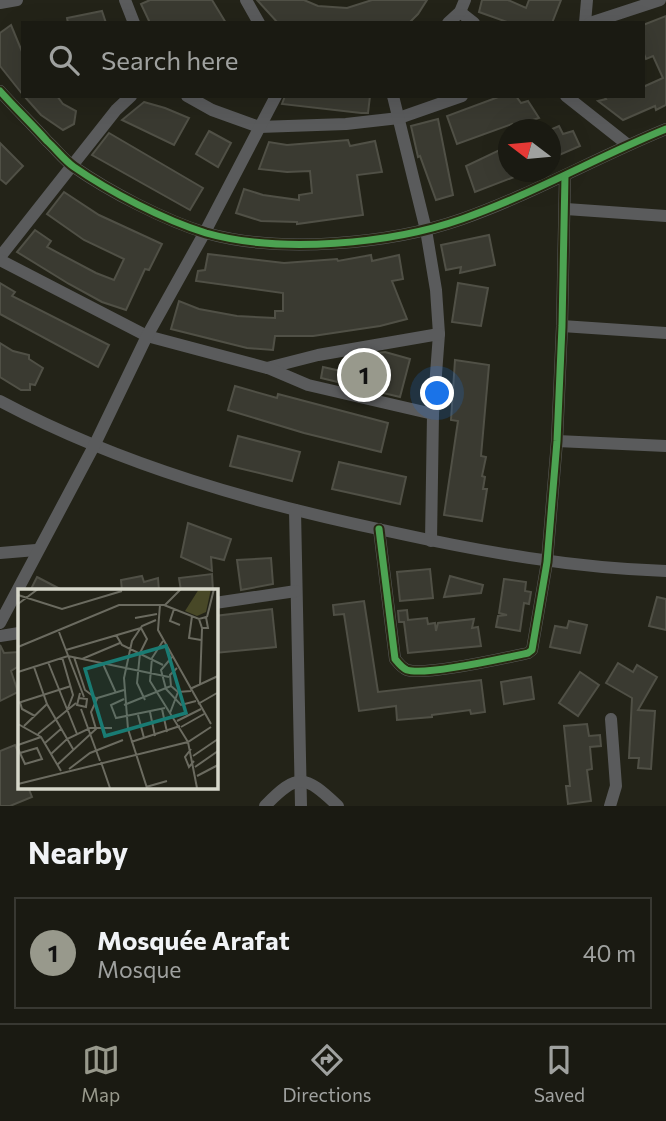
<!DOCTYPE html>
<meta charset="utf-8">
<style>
body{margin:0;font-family:Commissioner,sans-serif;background:#272720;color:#f1f3f6}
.compass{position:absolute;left:498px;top:119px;width:63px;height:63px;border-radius:50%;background:#1a1a12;box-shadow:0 7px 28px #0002;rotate:286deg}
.you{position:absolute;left:438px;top:394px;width:24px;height:24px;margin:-18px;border:5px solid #fff;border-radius:50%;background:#1a73e8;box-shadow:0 0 0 10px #1a73e833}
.badge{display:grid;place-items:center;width:46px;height:46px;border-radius:50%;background:#98998c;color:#111;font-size:23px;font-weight:700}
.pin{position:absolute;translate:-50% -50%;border:4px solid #fff;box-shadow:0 2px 7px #0006}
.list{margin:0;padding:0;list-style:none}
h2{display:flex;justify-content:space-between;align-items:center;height:91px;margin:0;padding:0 28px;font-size:30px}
h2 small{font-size:23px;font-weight:400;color:#9fa19f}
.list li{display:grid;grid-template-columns:46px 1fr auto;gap:21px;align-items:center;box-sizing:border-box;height:112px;margin:0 14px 14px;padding:0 14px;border:2px solid #383832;border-radius:0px}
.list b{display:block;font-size:26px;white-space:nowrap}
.list p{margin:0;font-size:23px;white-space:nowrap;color:#9fa19f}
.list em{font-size:23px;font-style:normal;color:#9fa19f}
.icon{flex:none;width:38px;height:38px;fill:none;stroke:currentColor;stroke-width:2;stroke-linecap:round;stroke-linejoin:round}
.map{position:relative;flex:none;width:666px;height:806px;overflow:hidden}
.search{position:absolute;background:#1a1a12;box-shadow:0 7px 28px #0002;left:21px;right:21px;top:21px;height:77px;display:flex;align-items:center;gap:18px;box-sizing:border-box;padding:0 24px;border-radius:0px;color:#9fa19f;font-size:26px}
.sheet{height:217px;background:#1a1a12}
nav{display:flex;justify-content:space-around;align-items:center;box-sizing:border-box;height:98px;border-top:2px solid #383832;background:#1a1a12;font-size:19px;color:#9fa19f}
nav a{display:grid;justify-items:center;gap:4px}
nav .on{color:#98998c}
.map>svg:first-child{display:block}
.building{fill:#3a3a31;stroke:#505046;stroke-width:2}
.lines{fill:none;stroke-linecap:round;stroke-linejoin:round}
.street{stroke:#5a5b5c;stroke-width:12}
.cycleway-casing{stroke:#282813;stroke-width:11}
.cycleway{stroke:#4ca352;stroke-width:7}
.inset-road{fill:none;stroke:#6b6b60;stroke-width:2}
.view{fill:#197b73;fill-opacity:0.15;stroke:#197b73;stroke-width:3.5}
.inset-edge{fill:none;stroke:#d7d8cb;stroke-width:3.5}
</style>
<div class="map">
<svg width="666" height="806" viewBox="0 0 666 806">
<rect width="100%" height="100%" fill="#232318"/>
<g class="building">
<path d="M150 0H212L226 23H150L141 4Z"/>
<path d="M257 0H304L318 6 347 8 372 0H427L418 14 409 23H278Z"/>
<path d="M482 0H508L526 8 529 0H561L552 23H510L479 12Z"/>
<path d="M102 11 106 23H68L67 18Z"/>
<path d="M666 16V105L656 110 655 106 623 120 598 101 606 99 604 96H643V87L663 78 653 56 646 59 643 52V25Z"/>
<path d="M11 25 23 54V95L0 66V33Z"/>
<path d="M24 96H57L63 104 76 111 74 124 63 130 41 115Z"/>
<path d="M285 96H370L368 113H361L282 104Z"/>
<path d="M501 96H516L521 103 528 101 539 118 513 126 512 124 457 144 447 116Z"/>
<path d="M144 102 165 108 189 118 174 145 122 120Z"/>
<path d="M438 119 453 195 436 200 420 156 418 157 411 126Z"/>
<path d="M559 126 563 134 573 131 580 146 550 159V130Z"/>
<path d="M209 131 231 143 218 167 196 154Z"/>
<path d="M109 133 203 188 190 210 92 155Z"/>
<path d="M348 140 350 146 375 141 382 172 357 175 363 215 297 224V222L261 221 236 213 244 189 263 195 299 200V195L312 193 310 171 287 172 259 169 269 142 287 145Z"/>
<path d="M0 143 23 166 6 184 0 179Z"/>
<path d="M508 146V172H527L475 192 466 166Z"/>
<path d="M64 192 99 215 162 244 149 270 145 269 126 310 102 302 69 284 17 252 35 230 51 241 47 247 96 273 114 280 124 259 84 240 47 214Z"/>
<path d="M489 235 495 265 460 273 461 267 446 270 441 245Z"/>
<path d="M208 254 284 263 337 259 338 261 371 255 372 261 399 255 403 279 392 281 407 319 380 326 313 336H275L273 350 247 348 171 329 179 301 199 309 237 316 275 318V311H283V293L196 281 198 271 205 270Z"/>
<path d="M0 283 15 292 12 296 109 345 98 367 0 314Z"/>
<path d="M458 283 488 288 481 326 452 322Z"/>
<path d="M0 343 13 351 29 355V359L43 368 35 385 30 384V390H21L0 377Z"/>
<path d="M385 352 410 359 400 397 321 378 323 367 341 371 346 360 363 356 376 358 378 353Z"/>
<path d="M455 360 489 365 481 456 486 457 482 476 485 477 483 489H487L482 521 444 515 458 421 451 420Z"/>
<path d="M235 386 277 398 278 394 388 423 381 452 304 433 228 410Z"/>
<path d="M238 436 300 452 292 481 230 466Z"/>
<path d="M339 462 406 477 400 504 332 489Z"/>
<path d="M188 523 231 539 224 560 211 557 212 571 181 557Z"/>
<path d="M271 558 273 584 241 590 237 560Z"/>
<path d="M430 569 433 598 400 601 397 572Z"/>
<path d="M212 574 213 591H181L179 578Z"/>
<path d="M142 576 144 582 158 578 159 591H122L121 580Z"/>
<path d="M450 576 483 585 481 593 444 597Z"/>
<path d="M37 577 64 591H30Z"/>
<path d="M504 579 526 582 525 591 531 592 529 604 524 603 520 631 496 627 498 616 507 615 499 613Z"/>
<path d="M657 597 666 599V630L649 626Z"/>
<path d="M364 601 378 692 481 680 485 712 471 714 470 710 432 715V717L397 720 396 706 359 711 344 614 334 615 333 605Z"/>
<path d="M272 609 276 647 215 653V616Z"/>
<path d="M407 610 408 620 427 618 428 624 435 623 436 631 438 623 474 619 472 628 478 627 481 646 408 653 404 622H399L398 611Z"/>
<path d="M569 621 587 625 580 653 550 647 555 626 567 628Z"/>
<path d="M0 645 4 653 19 652V666L11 671 18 692 0 701Z"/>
<path d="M618 663 633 672 637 665 657 677 638 710 655 711 651 769 638 768 639 758H629L632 698 606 683Z"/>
<path d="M580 672 599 685 578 716 559 703Z"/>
<path d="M531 677 534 699 504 704 501 682Z"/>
<path d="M587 724 589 736 600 735 601 746 590 747 592 769 587 770 591 801 568 804 566 786H570L564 726Z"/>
<path d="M15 745 19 754V787H28L32 797 10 806H0V751Z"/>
</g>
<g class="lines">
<g class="street">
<path d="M125 0 134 23"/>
<path d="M246 0 259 23"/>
<path d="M0 3 17 0"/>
<path d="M460 12 474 23"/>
<path d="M448 23 460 12 465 0"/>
<path d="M585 23 587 0"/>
<path d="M590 23 660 0"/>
<path d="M0 91C15 108 32 124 47 141 56 149 64 160 74 167 110 192 164 220 206 233 280 254 391 244 462 219 533 194 597 157 666 129"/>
<path d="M187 96 212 110 259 127 346 124 399 118 462 96"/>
<path d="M393 96 426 230 436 290 439 334 433 414 431 541"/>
<path d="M566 96 628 145"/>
<path d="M566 209 666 216"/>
<path d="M0 257 116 110 131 96"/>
<path d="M0 260 147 336 267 368 318 355 439 334"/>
<path d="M562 326 666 333"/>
<path d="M268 368 308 385 433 414"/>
<path d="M0 401C122 466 258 504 392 532 483 552 573 568 666 571"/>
<path d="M557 441 666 446"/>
<path d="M295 510 301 806"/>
<path d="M379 529 395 659C399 664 402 668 407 670 426 676 505 658 528 653L532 650 547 562 557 441 562 326 565 176"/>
<path d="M0 553 36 550"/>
<path d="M215 603 296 591"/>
<path d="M0 623 94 446 147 336 205 232 276 96"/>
<path d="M0 636 19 633"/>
<path d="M265 806C298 772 305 775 338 806"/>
<path d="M610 806 616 786 611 719"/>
</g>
<defs>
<g id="cycleway">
<path d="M0 91C15 108 32 124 47 141 56 149 64 160 74 167 110 192 164 220 206 233 280 254 391 244 462 219 533 194 597 157 666 129"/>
<path d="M379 529 395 659C399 664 402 668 407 670 426 676 505 658 528 653L532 650 547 562 557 441 562 326 565 176"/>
</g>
</defs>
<use href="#cycleway" class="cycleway-casing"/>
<use href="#cycleway" class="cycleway"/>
</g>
<g transform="translate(18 589)">
<rect width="200" height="200" fill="#232318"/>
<path d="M181 0H193L188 23 179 27 167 22Z" fill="#484827"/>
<path class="inset-road" d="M0 6 44 20 104 2M0 15 20 0M142 16 140 41 193 135M146 16 181 30 188 28 190 39H184L181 30M156 20 152 32 162 36M174 27 171 49 183 51M189 28 196 0M117 29 139 25M41 43 66 108M98 46 104 56 145 76M145 52 134 69 132 92 170 153 179 199M0 58 101 16H147L163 0M48 61 123 39 129 50 122 64 119 94 127 111M44 68 55 106 50 119M154 68 143 81 148 100 163 116 178 112M64 70 102 54M30 73 59 145M85 75 98 104M16 78 29 115 55 160M159 79 152 86 153 97 160 103 173 102M0 83 50 67 151 88M182 95 184 40M172 100 200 87M61 109 69 110 68 118 59 116 62 104M76 110 106 101M106 110 93 116 98 129 147 119M2 113 4 120 17 127M0 114 53 97M180 115 199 104M106 116 153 97M63 120 82 172M144 120 149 143M132 123 137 147M152 124 160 103M120 126 126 149M159 132 183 120M0 135 23 148 43 182M6 137 29 115M163 138 186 125M20 145 58 114M113 153 162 137M27 154 44 139M0 156 23 148M0 159 2 164 7 175 24 170 19 159 2 164M173 160 167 168 171 178 176 172M33 165 49 150 72 139H94M175 167 200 150M83 173 92 199M39 176 78 140 73 123 79 110 67 101 56 68M177 178 200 162M51 180 72 164 105 151M179 187 200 176M0 195 170 153 193 138M128 198 149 192M129 199 110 140 106 89 114 52 124 37 138 31"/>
<path class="view" d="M148 57 168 124 87 147 67 80Z"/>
<rect width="200" height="200" class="inset-edge"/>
</g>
</svg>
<svg class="compass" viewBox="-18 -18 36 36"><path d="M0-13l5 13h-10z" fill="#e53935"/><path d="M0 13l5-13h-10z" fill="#9fa19f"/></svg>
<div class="you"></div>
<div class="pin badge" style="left:364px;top:375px">1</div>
<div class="search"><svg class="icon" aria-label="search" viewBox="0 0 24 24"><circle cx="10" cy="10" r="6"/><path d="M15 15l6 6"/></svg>Search here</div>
</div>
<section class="sheet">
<h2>Nearby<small></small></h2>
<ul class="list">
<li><span class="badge">1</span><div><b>Mosquée Arafat</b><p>Mosque</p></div><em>40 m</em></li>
</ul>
</section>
<nav>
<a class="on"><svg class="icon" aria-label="map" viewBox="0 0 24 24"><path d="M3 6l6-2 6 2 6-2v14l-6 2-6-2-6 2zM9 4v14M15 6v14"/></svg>Map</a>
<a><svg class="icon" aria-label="directions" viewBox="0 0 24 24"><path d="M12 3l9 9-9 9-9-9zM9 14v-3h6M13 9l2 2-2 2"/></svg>Directions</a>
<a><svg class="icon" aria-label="saved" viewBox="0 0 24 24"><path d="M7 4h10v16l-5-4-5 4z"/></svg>Saved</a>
</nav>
